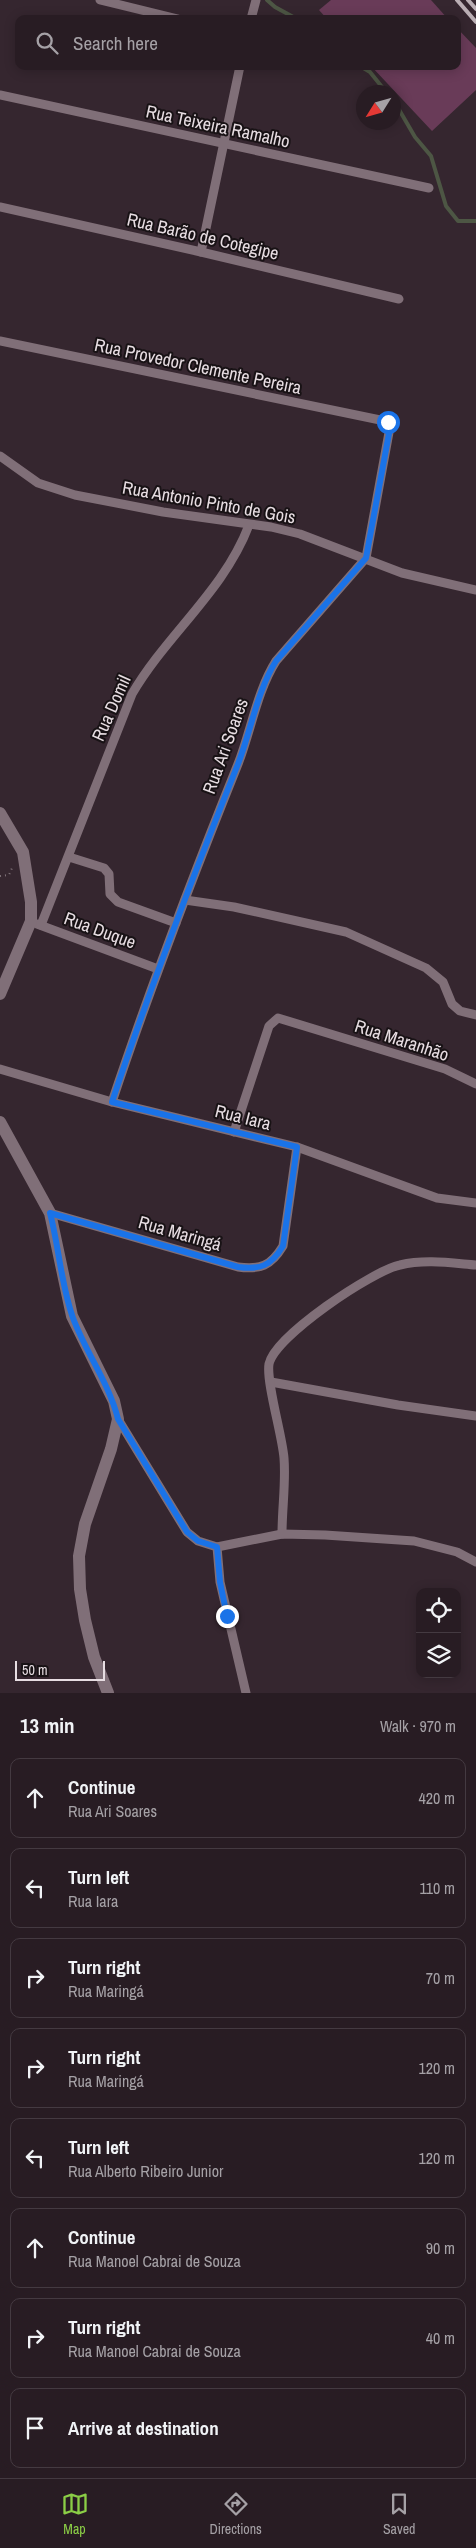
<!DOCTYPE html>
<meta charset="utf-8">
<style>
body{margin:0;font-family:"Archivo Narrow",sans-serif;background:#342930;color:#f1f3f6}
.controls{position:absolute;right:15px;bottom:15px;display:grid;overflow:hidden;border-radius:10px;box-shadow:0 2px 12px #0003}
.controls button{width:45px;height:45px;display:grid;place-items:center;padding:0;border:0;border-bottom:1px solid #443a41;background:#281c23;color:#f1f3f6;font:25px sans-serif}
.compass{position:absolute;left:356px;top:85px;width:45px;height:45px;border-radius:50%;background:#281c23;box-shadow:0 2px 12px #0003;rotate:233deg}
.scale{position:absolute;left:15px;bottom:12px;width:90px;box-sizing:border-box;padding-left:5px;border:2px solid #e7dde2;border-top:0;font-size:14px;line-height:18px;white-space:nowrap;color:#e7dde2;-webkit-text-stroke:4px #181215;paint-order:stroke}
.stop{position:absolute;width:15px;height:15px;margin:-11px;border:4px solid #1a73e8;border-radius:50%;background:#fff}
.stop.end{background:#1a73e8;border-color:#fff;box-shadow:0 1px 5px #0008}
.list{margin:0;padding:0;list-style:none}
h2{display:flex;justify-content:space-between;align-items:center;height:65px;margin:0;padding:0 20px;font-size:21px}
h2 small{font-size:16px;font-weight:400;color:#a5a1a6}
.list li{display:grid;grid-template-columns:32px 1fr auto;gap:15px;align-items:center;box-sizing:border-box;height:80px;margin:0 10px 10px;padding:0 10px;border:1px solid #443a41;border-radius:10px}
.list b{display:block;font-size:19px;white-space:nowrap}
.list p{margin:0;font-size:16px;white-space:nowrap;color:#a5a1a6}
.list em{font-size:16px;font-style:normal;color:#a5a1a6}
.icon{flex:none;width:28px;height:28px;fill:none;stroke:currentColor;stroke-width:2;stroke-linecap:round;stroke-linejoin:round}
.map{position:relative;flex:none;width:476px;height:1693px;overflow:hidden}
.search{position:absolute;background:#281c23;box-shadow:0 2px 12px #0003;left:15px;right:15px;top:15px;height:55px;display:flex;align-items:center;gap:12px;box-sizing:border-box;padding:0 18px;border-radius:10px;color:#a5a1a6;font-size:19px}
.sheet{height:785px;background:#281c23}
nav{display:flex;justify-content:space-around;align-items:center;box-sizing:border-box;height:70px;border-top:1px solid #443a41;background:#281c23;font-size:14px;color:#a5a1a6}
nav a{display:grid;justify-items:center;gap:2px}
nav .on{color:#8bce46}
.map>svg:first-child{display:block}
.park{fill:#693b58}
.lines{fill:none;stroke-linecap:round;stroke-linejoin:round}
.stream{stroke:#4d5644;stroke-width:4}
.path{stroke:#7f7279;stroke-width:2;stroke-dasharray:1 4;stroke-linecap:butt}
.street{stroke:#806f78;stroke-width:9}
.secondary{stroke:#806f78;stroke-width:12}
.rail{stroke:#baaeb4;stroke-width:4}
.route{stroke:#1a73e8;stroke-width:6}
.labels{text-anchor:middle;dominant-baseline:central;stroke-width:4;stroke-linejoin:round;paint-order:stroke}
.street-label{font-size:18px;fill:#e7dde2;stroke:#181215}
</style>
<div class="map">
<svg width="476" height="1693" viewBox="0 0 476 1693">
<rect width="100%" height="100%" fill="#35262f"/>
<g class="park">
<path d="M331 0H431L448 19H327L319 10Z"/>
<path d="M457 28 476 48V90L432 131 371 66H457Z"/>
</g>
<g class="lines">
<g class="stream">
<path d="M267 0 275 7 297 19"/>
<path d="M360 66 370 72 386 92"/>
<path d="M394 101 415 137 431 156 446 206 458 221H476"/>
</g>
<path class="path" d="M0 876 9 875 12 868"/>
<g class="street">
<path d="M100 0 178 19"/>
<path d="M251 19 256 0"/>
<path d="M0 95 429 188"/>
<path d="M0 207 201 252 399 299"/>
<path d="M201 252 240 66"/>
<path d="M0 341 385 421 390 427 366 558 276 661C257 691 251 731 238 764 193 876 150 988 112 1102"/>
<path d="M0 456 38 483 75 495 163 512 271 527 300 534 402 573 476 590"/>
<path d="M69 857 104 868 109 874 110 894 118 902 176 923"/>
<path d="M185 900 234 907 346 932 426 968 443 982 452 1004 460 1011 476 1015"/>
<path d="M37 924 158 969"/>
<path d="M41 925 132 694C167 634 224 591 249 525"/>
<path d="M0 1069 112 1102 297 1147 437 1198 476 1203"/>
<path d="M234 1132 269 1026 278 1018 445 1069 476 1084"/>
<path d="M50 1213 238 1267C260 1270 271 1266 283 1246L297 1147"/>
<path d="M271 1382 398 1405 476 1416"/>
<path d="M118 1419 187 1532 198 1541 217 1547 220 1582 246 1693"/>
<path d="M282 1534C282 1509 286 1482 284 1458 282 1434 266 1382 269 1364 275 1336 372 1271 400 1265 425 1259 451 1263 476 1265"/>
<path d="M217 1547 282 1534 325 1535 414 1541 457 1552 476 1562"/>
</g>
<g class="secondary">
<path d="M0 813 23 852 31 902V921L0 994"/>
<path d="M0 1122 50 1213 72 1316 114 1401 118 1419 111 1449 85 1524 79 1556 80 1589 85 1620 94 1657 108 1693"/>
</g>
<g class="rail">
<path d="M457 0 476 22"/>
<path d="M468 0 476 9"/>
</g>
</g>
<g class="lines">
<path class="route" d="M227 1616 220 1582 217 1547 198 1541 187 1532 118 1419C109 1383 86 1353 73 1318 61 1285 59 1247 50 1213L238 1267C260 1270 271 1266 283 1246L297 1147 112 1102C150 988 193 876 238 764 251 731 257 691 276 661L366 558 390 428 388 422"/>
</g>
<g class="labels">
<g class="street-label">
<text transform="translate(218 126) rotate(12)">Rua Teixeira Ramalho</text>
<text transform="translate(203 236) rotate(13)">Rua Barão de Cotegipe</text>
<text transform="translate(198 366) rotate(12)">Rua Provedor Clemente Pereira</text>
<text transform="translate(209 502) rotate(10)">Rua Antonio Pinto de Gois</text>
<text transform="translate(111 708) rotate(-66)">Rua Domil</text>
<text transform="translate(225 746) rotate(-70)">Rua Ari Soares</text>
<text transform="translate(100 930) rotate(20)">Rua Duque</text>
<text transform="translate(402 1040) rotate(18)">Rua Maranhão</text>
<text transform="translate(243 1117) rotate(14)">Rua Iara</text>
<text transform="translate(180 1233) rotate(16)">Rua Maringá</text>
</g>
</g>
</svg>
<div class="controls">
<button><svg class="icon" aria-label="locate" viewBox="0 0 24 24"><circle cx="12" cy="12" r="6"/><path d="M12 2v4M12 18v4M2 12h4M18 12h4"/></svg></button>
<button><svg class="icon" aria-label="layers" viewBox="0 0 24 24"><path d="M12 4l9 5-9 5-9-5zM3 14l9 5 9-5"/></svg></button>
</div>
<svg class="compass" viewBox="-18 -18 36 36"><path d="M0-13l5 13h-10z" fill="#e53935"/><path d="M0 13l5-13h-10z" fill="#a5a1a6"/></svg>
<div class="scale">50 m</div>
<div class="stop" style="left:388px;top:422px"></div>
<div class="stop end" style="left:227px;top:1616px"></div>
<div class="search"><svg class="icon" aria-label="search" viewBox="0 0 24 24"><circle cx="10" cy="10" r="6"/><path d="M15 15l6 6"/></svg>Search here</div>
</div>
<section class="sheet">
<h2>13 min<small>Walk · 970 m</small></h2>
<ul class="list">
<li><svg class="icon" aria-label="ahead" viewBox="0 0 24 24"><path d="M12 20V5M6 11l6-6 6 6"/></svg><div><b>Continue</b><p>Rua Ari Soares</p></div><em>420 m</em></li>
<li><svg class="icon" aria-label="left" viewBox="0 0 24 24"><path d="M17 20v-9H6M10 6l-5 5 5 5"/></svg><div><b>Turn left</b><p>Rua Iara</p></div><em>110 m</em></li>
<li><svg class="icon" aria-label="right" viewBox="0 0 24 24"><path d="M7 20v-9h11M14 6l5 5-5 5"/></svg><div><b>Turn right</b><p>Rua Maringá</p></div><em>70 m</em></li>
<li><svg class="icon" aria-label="right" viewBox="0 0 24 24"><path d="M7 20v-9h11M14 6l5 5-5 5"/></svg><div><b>Turn right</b><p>Rua Maringá</p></div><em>120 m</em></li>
<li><svg class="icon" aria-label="left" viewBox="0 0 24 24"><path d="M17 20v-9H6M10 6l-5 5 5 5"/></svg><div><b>Turn left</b><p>Rua Alberto Ribeiro Junior</p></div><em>120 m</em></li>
<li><svg class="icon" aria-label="ahead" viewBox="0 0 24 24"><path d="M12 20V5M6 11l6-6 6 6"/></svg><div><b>Continue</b><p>Rua Manoel Cabrai de Souza</p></div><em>90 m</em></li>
<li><svg class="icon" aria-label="right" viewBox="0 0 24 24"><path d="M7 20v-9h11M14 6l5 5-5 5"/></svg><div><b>Turn right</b><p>Rua Manoel Cabrai de Souza</p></div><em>40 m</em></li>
<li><svg class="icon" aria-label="arrive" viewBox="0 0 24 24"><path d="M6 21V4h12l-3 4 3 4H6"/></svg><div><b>Arrive at destination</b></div></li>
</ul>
</section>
<nav>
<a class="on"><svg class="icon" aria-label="map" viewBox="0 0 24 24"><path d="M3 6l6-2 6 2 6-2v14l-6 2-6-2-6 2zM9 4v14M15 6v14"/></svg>Map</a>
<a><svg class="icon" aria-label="directions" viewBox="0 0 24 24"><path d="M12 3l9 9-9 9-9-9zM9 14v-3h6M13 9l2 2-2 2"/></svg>Directions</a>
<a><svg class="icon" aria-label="saved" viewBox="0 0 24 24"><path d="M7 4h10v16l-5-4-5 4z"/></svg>Saved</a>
</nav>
